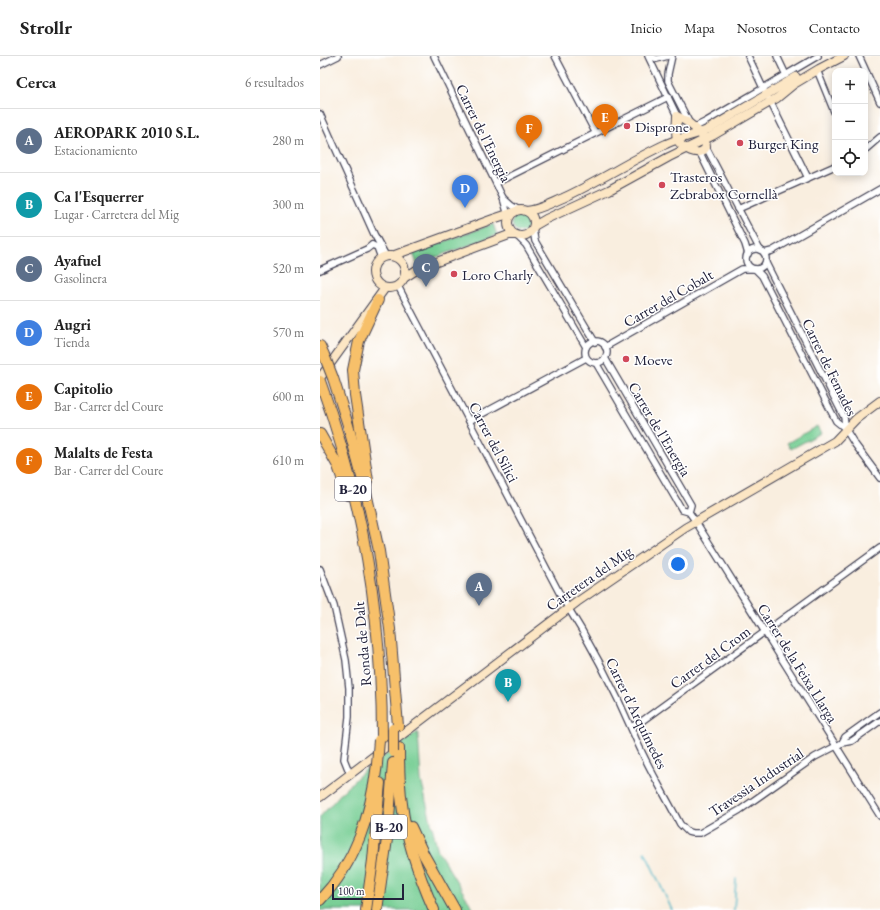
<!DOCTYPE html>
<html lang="es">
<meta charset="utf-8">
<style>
body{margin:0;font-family:"EB Garamond",serif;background:#f6f6f6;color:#222}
.controls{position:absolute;right:12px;top:12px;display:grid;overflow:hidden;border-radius:8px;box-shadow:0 2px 10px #0003}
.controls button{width:36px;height:36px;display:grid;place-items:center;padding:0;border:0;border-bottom:1px solid #e0e0e0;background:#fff;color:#222;font:20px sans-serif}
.scale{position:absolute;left:12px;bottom:10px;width:72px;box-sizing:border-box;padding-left:4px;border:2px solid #22223b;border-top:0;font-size:11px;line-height:14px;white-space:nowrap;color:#22223b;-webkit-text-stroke:3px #fff;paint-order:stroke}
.you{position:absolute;left:358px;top:508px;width:14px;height:14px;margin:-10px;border:3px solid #fff;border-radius:50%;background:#1a73e8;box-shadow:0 0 0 6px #1a73e833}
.badge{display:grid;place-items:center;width:26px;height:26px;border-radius:50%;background:#b45309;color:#fff;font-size:13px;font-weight:700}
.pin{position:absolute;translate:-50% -33px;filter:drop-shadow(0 1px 2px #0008)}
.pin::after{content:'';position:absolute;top:21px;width:14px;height:12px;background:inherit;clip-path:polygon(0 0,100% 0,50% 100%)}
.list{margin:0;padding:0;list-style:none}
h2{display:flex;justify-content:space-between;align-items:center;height:52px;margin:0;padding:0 16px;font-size:17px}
h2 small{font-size:13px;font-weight:400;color:#767676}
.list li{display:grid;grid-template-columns:26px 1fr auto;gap:12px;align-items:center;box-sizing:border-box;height:64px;padding:0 16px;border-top:1px solid #e0e0e0}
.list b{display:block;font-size:15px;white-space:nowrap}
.list p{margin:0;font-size:13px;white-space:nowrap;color:#767676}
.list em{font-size:13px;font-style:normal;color:#767676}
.icon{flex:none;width:22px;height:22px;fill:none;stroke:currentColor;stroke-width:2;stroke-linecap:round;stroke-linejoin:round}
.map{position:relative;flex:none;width:560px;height:854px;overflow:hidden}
header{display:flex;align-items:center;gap:24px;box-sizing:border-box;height:56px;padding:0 20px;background:#fff;border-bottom:1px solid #e0e0e0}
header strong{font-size:19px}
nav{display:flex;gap:22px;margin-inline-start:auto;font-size:14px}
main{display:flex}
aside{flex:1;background:#fff}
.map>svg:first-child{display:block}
.green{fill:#75cd93;stroke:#4c7867}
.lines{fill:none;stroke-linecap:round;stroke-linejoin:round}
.stream{stroke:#4bb6c8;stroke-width:1.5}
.street-casing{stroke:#424154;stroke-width:8}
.secondary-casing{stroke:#424154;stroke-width:10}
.highway-casing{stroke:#424154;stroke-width:12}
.street{stroke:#fff;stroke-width:5.5}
.secondary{stroke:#fce6c4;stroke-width:8}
.highway{stroke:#f7c06b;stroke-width:10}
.highway-bridge-casing{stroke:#424154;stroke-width:12;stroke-linecap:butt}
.highway-bridge{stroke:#f7c06b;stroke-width:10}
.poi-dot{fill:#d1495b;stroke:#fff;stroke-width:1.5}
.labels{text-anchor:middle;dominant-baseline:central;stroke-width:3;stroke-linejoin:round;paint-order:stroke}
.shield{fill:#fff;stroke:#646476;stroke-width:1}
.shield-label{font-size:14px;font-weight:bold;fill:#22223b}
.poi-label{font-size:15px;fill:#22223b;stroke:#fff;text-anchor:start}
.street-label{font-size:15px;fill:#22223b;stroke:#fff}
</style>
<header>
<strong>Strollr</strong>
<nav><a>Inicio</a><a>Mapa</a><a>Nosotros</a><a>Contacto</a></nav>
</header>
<main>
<aside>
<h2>Cerca<small>6 resultados</small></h2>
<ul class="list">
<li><span class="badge" style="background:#5c6f8a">A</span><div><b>AEROPARK 2010 S.L.</b><p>Estacionamiento</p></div><em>280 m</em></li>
<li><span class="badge" style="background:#0f9aa8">B</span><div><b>Ca l'Esquerrer</b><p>Lugar · Carretera del Mig</p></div><em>300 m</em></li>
<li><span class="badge" style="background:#5c6f8a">C</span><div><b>Ayafuel</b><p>Gasolinera</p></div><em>520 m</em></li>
<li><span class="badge" style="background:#3f7fe0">D</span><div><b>Augri</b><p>Tienda</p></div><em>570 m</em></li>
<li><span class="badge" style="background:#e8710a">E</span><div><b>Capitolio</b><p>Bar · Carrer del Coure</p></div><em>600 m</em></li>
<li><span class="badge" style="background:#e8710a">F</span><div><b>Malalts de Festa</b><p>Bar · Carrer del Coure</p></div><em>610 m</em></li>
</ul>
</aside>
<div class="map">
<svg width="560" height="854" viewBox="0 0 560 854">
<rect width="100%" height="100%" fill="#fff"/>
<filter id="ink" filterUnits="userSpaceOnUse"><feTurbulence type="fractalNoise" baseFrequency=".025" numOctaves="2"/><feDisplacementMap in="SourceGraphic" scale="8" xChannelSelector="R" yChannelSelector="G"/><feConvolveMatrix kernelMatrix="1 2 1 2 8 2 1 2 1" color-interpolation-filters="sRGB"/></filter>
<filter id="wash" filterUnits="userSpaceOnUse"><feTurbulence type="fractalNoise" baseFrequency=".012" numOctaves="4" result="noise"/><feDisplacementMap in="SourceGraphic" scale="16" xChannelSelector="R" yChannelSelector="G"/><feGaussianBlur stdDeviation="0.9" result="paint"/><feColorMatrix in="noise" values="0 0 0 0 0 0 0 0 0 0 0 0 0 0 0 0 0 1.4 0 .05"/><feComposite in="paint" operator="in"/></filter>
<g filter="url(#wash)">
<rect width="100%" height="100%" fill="#f9eedf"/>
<g class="green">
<circle cx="201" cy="167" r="9"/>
<path d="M173 168 177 179 97 208 93 197Z"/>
<path d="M497 370 501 377 471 393 467 387Z"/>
<path d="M98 676 101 724 118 795 154 854H0V761L24 734 46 713Z"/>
</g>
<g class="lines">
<g class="stream">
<path d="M325 796 352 854"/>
<path d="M414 854 416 823"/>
</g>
</g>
</g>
<g filter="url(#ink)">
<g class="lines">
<defs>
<g id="street">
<path d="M114 0 183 142 189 163"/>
<path d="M235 0 275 76"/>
<path d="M328 0 357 60"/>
<path d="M330 0 337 3 348 0"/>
<path d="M352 0 348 18V25L370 68"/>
<path d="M428 0 444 34"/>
<path d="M457 0 466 19"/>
<path d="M539 0 560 46"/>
<path d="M0 9 18 0"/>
<path d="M497 14 515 58"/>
<path d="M449 43 488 122"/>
<path d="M0 58 54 178 66 200"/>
<path d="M372 70H377L385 66 498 0"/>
<path d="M386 91 440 194"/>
<path d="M545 94 560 81"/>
<path d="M380 97 425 188 428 198"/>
<path d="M176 127 348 41"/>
<path d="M183 142 192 150 199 154"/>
<path d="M418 153 515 110"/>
<path d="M213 173 215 185 275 286"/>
<path d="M197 180 206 189 266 291"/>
<path d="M52 189 57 191 60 199 59 204"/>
<circle cx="436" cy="203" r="10"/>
<path d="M444 197 452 195 560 133"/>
<path d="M446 207 524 361 526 374 534 387 560 422"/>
<path d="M435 213 442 220 516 365 526 373"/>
<path d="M0 214 47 193 52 189"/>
<path d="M78 230 241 540C269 584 294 632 315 681 327 710 345 739 360 768L368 776 372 777H380L420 754 495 701 522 687 532 685 560 665"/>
<circle cx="276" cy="296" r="11"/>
<path d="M285 291 422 213H433"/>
<path d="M285 302 371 449 369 456"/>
<path d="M276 307 358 447 362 454 369 456 376 466 560 760"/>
<path d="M149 365 266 302"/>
<path d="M0 513 14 550 26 604 29 632V661L24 703 30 718"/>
<path d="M311 671 322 665 560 492"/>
<path d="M522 687 525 681 560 656"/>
</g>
<g id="secondary">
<path d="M357 60C368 66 386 78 386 91 380 103 361 92 357 83 355 77 357 67 357 60Z"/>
<circle cx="201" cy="167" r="13"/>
<path d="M206 155C219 154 231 147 243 142 278 126 311 104 346 88 360 81 375 80 389 73L476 21"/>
<path d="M214 170 226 163 289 134 349 101 392 80 457 42 474 28 499 13 524 0"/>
<circle cx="69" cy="216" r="16"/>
<path d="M72 200 173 163 194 156"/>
<path d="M84 222 98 213 189 179H196"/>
<path d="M0 322 65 232"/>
<path d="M0 741 257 546 365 472 515 385 536 363 560 345"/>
</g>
<g id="highway">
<path d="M0 290 4 299"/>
<path d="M13 322 28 369 46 436 59 495 70 573 78 670"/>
<path d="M0 325C42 440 62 560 62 682"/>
<path d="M0 378 18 410 28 439"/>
<path d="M48 425 35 339 33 314 39 285 58 244"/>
<path d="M79 692C79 710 79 729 82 748 86 784 99 820 114 854"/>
<path d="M91 771 104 799 135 854"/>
<path d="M0 844C36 806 51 759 57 708"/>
<path d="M46 854 53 804 60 727"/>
<path d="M57 854 68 776 73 707"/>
</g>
</defs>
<use href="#street" class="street-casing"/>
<use href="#secondary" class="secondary-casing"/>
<use href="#highway" class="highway-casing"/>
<use href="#street" class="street"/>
<use href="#secondary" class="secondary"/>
<use href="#highway" class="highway"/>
<defs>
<g id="highway-bridge">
<path d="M4 299 13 322"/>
<path d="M73 696V673"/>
<path d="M57 708 59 684"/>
</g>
</defs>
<use href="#highway-bridge" class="highway-bridge-casing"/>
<use href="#highway-bridge" class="highway-bridge"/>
</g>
</g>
<g class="poi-dot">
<circle cx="307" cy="70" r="4"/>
<circle cx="420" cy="87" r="4"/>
<circle cx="342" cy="129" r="4"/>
<circle cx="134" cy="218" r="4"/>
<circle cx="306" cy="303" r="4"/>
</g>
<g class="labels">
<g class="shield">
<rect x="15" y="421" width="36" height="24" rx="3"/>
<rect x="51" y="759" width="36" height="24" rx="3"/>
</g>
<g class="shield-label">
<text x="33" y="433">B-20</text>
<text x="69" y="771">B-20</text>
</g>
<g class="poi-label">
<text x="315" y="70">Disprone</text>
<text x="428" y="87">Burger King</text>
<text x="350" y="120">Trasteros<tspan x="350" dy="17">Zebrabox Cornellà</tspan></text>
<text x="142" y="218">Loro Charly</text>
<text x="314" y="303">Moeve</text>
</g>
<g class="street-label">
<text transform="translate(164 77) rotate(64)">Carrer de l'Energia</text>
<text transform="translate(348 242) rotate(-30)">Carrer del Cobalt</text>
<text transform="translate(510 311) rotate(64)">Carrer de Femades</text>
<text transform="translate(340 373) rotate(59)">Carrer de l'Energia</text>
<text transform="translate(174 386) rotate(62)">Carrer del Silici</text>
<text transform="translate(269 522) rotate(-35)">Carretera del Mig</text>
<text transform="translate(42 588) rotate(-95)">Ronda de Dalt</text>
<text transform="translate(390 601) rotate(-36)">Carrer del Crom</text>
<text transform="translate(478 607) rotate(58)">Carrer de la Feixa Llarga</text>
<text transform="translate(317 657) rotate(64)">Carrer d'Arquímedes</text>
<text transform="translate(436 726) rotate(-34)">Travessia Industrial</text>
</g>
</g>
</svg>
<div class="controls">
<button>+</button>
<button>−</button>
<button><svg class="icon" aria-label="locate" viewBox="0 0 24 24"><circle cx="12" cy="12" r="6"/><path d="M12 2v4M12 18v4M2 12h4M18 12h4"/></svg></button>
</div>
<div class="scale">100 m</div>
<div class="you"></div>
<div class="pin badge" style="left:159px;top:550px;background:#5c6f8a">A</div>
<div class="pin badge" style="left:188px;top:646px;background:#0f9aa8">B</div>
<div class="pin badge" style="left:106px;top:231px;background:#5c6f8a">C</div>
<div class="pin badge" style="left:145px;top:152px;background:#3f7fe0">D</div>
<div class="pin badge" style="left:285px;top:81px;background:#e8710a">E</div>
<div class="pin badge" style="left:209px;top:92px;background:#e8710a">F</div>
</div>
</main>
